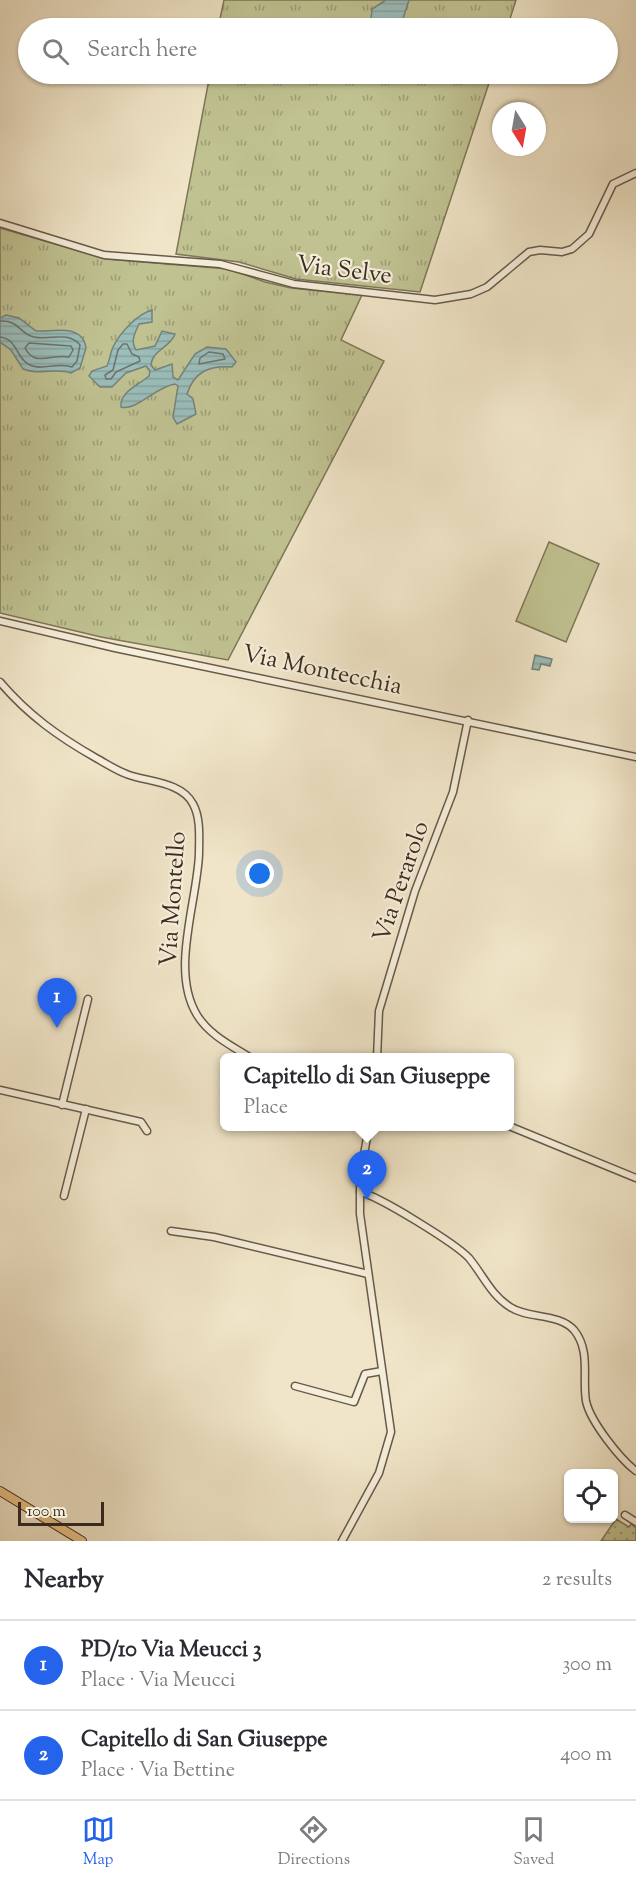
<!DOCTYPE html>
<meta charset="utf-8">
<style>
body{margin:0;font-family:"Sorts Mill Goudy",serif;background:#f2f2f3;color:#2b2b33}
.controls{position:absolute;right:18px;bottom:18px;display:grid;overflow:hidden;border-radius:9px;box-shadow:0 2px 4px #0004}
.controls button{width:54px;height:54px;display:grid;place-items:center;padding:0;border:0;border-bottom:2px solid #e1e1e2;background:#fff;color:#2b2b33;font:30px sans-serif}
.compass{position:absolute;left:492px;top:102px;width:54px;height:54px;border-radius:50%;background:#fff;box-shadow:0 2px 4px #0004;rotate:169deg}
.scale{position:absolute;left:18px;bottom:15px;width:86px;box-sizing:border-box;padding-left:6px;border:3px solid #3b2b1e;border-top:0;font-size:16px;line-height:21px;white-space:nowrap;color:#3b2b1e;-webkit-text-stroke:4px #f5eedb;paint-order:stroke}
.you{position:absolute;left:260px;top:874px;width:21px;height:21px;margin:-15px;border:4px solid #fff;border-radius:50%;background:#1a73e8;box-shadow:0 0 0 9px #1a73e833}
.badge{display:grid;place-items:center;width:39px;height:39px;border-radius:50%;background:#2563eb;color:#fff;font-size:20px;font-weight:700}
.pin{position:absolute;translate:-50% -50px;filter:drop-shadow(0 2px 3px #0008)}
.pin::after{content:'';position:absolute;top:32px;width:21px;height:18px;background:inherit;clip-path:polygon(0 0,100% 0,50% 100%)}
.popup{position:absolute;left:220px;top:1053px;width:294px;height:78px;box-sizing:border-box;display:grid;place-content:center;border-radius:9px;background:#fff;filter:drop-shadow(0 2px 4px #0005);font-size:20px;white-space:nowrap;color:#7c7c81}
.popup b{font-size:22px;color:#2b2b33}
.popup::after{content:'';position:absolute;left:50%;top:100%;margin-left:-12px;border:12px solid transparent;border-top-color:#fff}
.list{margin:0;padding:0;list-style:none}
h2{display:flex;justify-content:space-between;align-items:center;height:78px;margin:0;padding:0 24px;font-size:26px}
h2 small{font-size:20px;font-weight:400;color:#7c7c81}
.list li{display:grid;grid-template-columns:39px 1fr auto;gap:18px;align-items:center;box-sizing:border-box;height:90px;padding:0 24px;border-top:2px solid #e1e1e2}
.list b{display:block;font-size:22px;white-space:nowrap}
.list p{margin:0;font-size:20px;white-space:nowrap;color:#7c7c81}
.list em{font-size:20px;font-style:normal;color:#7c7c81}
.icon{flex:none;width:33px;height:33px;fill:none;stroke:currentColor;stroke-width:2;stroke-linecap:round;stroke-linejoin:round}
.map{position:relative;flex:none;width:636px;height:1541px;overflow:hidden}
.search{position:absolute;background:#fff;box-shadow:0 2px 4px #0004;left:18px;right:18px;top:18px;height:66px;display:flex;align-items:center;gap:15px;box-sizing:border-box;padding:0 21px;border-radius:33px;color:#7c7c81;font-size:22px}
.sheet{height:258px;background:#fff}
nav{display:flex;justify-content:space-around;align-items:center;box-sizing:border-box;height:84px;border-top:2px solid #e1e1e2;background:#fff;font-size:16px;color:#7c7c81}
nav a{display:grid;justify-items:center;gap:3px}
nav .on{color:#2563eb}
.map>svg:first-child{display:block}
.grass{fill:url(#grass-tufts);stroke:#7e7658;stroke-width:1.5}
.park{fill:url(#park-dots);stroke:#7e7658;stroke-width:1.5}
.garden{fill:#c0c292;stroke:#7e7658;stroke-width:1.5}
.water{fill:url(#water-rules);stroke:#75837c;stroke-width:1.5}
.lines{fill:none;stroke-linecap:round;stroke-linejoin:round}
.shore{stroke:#6b746c;stroke-width:1.5}
.minor-casing{stroke:#685a48;stroke-width:9}
.major-casing{stroke:#3b2b1e;stroke-width:10}
.minor{stroke:#f5eedb;stroke-width:6}
.major{stroke:#e8c284;stroke-width:8}
.labels{text-anchor:middle;dominant-baseline:central;stroke-width:4.5;stroke-linejoin:round;paint-order:stroke}
.street-label{font-size:24px;fill:#3b2b1e;stroke:#f5eedb}
</style>
<div class="map">
<svg width="636" height="1541" viewBox="0 0 636 1541">
<defs>
<pattern id="grass-tufts" width="24" height="20" patternUnits="userSpaceOnUse" patternTransform="scale(1.5)"><rect width="24" height="20" fill="#c0c292"/><path d="M3 7l-1-3M5 7V3M7 7l1-3M15 17l-1-3M17 17v-4M19 17l1-3" fill="none" stroke="#9d9e77"/></pattern>
<pattern id="park-dots" width="8" height="8" patternUnits="userSpaceOnUse" patternTransform="scale(1.5)"><rect width="8" height="8" fill="#c0c292"/><path d="M2 2h.1M6 6h.1" fill="none" stroke="#9d9e77" stroke-width="1.8" stroke-linecap="round"/></pattern>
<pattern id="water-rules" width="6" height="5" patternUnits="userSpaceOnUse" patternTransform="scale(1.5)"><rect width="6" height="5" fill="#9bbebb"/><path d="M0 2.5h6" fill="none" stroke="#86a3a0"/></pattern>
</defs>
<rect width="100%" height="100%" fill="#f0e5c8"/>
<filter id="stains"><feTurbulence type="fractalNoise" baseFrequency=".00333" numOctaves="4"/><feColorMatrix values="0 0 0 0 .2 0 0 0 0 .09 0 0 0 0 .02 0 0 0 .5 -.17"/></filter>
<radialGradient id="worn" r=".72"><stop offset=".6" stop-color="#630" stop-opacity="0"/><stop offset="1" stop-color="#630" stop-opacity=".3"/></radialGradient>
<g class="grass">
<path d="M224 0H516L507 28H218Z"/>
<path d="M210 74H492L420 292 296 279 239 262 176 254Z"/>
<path d="M0 228 106 259 229 269 265 282 291 288 362 295 341 340 384 361 228 660 101 637 0 613Z"/>
</g>
<path class="park" d="M616 1519 629 1527 631 1524 636 1528V1541H601Z"/>
<path class="garden" d="M549 542 599 564 566 642 516 621Z"/>
<g class="water">
<path d="M386 0H409L400 28H378L371 19 372 9Z"/>
<path d="M152 310V322L139 324C135 333 130 341 136 350L155 346 162 331 175 334C171 347 152 350 151 365L155 370 172 364 173 377 178 380 195 354 207 347 226 349 236 362 232 367C209 365 194 372 187 394L193 399 196 414 177 424 173 417 178 386 175 384C157 386 135 412 121 407 119 392 139 385 149 376L150 371 146 366 126 373 112 387H100L89 376 92 371 107 366C110 360 110 353 113 347 120 333 137 314 152 310Z"/>
<path d="M6 315 19 318 36 331C53 332 83 323 86 348L80 368 71 373C55 367 40 376 23 369L11 350 0 342V318Z"/>
<path d="M535 655 552 659 550 666 541 664 539 670 532 669Z"/>
</g>
<g class="lines">
<g class="shore">
<path d="M0 321C20 320 19 334 34 337 50 341 67 330 80 345L77 361 72 367C56 362 42 371 30 365 16 359 18 339 0 337"/>
<path d="M29 343 71 346 73 350 69 357C52 353 35 368 25 348Z"/>
<path d="M123 344H127L132 354 139 357 140 361 116 372 111 379H106L105 375 113 370 118 350Z"/>
<path d="M209 352 223 354 225 359 199 364 200 358Z"/>
</g>
<defs>
<g id="minor">
<path d="M0 223 104 255 220 264 294 284 435 300 471 294 487 287 529 252 540 250 562 252 572 249 589 234 613 184 636 173"/>
<path d="M0 621 115 648 636 757"/>
<path d="M0 682C28 715 59 737 96 758 107 764 117 771 129 775 149 782 182 782 193 804 201 818 199 839 199 854 197 903 170 971 197 1015 209 1035 232 1046 251 1058"/>
<path d="M377 1058 379 1011 415 891 453 792 468 720"/>
<path d="M0 1090 141 1122 147 1131"/>
<path d="M62 1105 88 999"/>
<path d="M509 1126 636 1178"/>
<path d="M360 1192C379 1196 456 1244 469 1258 483 1275 491 1295 510 1307 528 1319 559 1313 574 1330 591 1351 582 1377 586 1401 590 1421 620 1459 636 1471"/>
<path d="M64 1196 86 1109"/>
<path d="M171 1231 214 1237 368 1274"/>
<path d="M295 1386 354 1402 365 1374 382 1371"/>
<path d="M625 1515 636 1522"/>
<path d="M342 1541 379 1473 391 1432 360 1214V1177L369 1126"/>
</g>
<path id="major" d="M0 1491 82 1541"/>
</defs>
<use href="#minor" class="minor-casing"/>
<use href="#major" class="major-casing"/>
<use href="#minor" class="minor"/>
<use href="#major" class="major"/>
</g>
<g class="labels">
<g class="street-label">
<text transform="translate(344 271) rotate(7)">Via Selve</text>
<text transform="translate(322 671) rotate(12)">Via Montecchia</text>
<text transform="translate(402 882) rotate(-71)">Via Perarolo</text>
<text transform="translate(174 899) rotate(-86)">Via Montello</text>
</g>
</g>
<rect width="100%" height="100%" filter="url(#stains)"/>
<rect width="100%" height="100%" fill="url(#worn)"/>
</svg>
<div class="controls">
<button><svg class="icon" aria-label="locate" viewBox="0 0 24 24"><circle cx="12" cy="12" r="6"/><path d="M12 2v4M12 18v4M2 12h4M18 12h4"/></svg></button>
</div>
<svg class="compass" viewBox="-18 -18 36 36"><path d="M0-13l5 13h-10z" fill="#e53935"/><path d="M0 13l5-13h-10z" fill="#7c7c81"/></svg>
<div class="scale">100 m</div>
<div class="you"></div>
<div class="pin badge" style="left:57px;top:1028px">1</div>
<div class="pin badge" style="left:367px;top:1200px">2</div>
<div class="popup"><b>Capitello di San Giuseppe</b>Place</div>
<div class="search"><svg class="icon" aria-label="search" viewBox="0 0 24 24"><circle cx="10" cy="10" r="6"/><path d="M15 15l6 6"/></svg>Search here</div>
</div>
<section class="sheet">
<h2>Nearby<small>2 results</small></h2>
<ul class="list">
<li><span class="badge">1</span><div><b>PD/10 Via Meucci 3</b><p>Place · Via Meucci</p></div><em>300 m</em></li>
<li><span class="badge">2</span><div><b>Capitello di San Giuseppe</b><p>Place · Via Bettine</p></div><em>400 m</em></li>
</ul>
</section>
<nav>
<a class="on"><svg class="icon" aria-label="map" viewBox="0 0 24 24"><path d="M3 6l6-2 6 2 6-2v14l-6 2-6-2-6 2zM9 4v14M15 6v14"/></svg>Map</a>
<a><svg class="icon" aria-label="directions" viewBox="0 0 24 24"><path d="M12 3l9 9-9 9-9-9zM9 14v-3h6M13 9l2 2-2 2"/></svg>Directions</a>
<a><svg class="icon" aria-label="saved" viewBox="0 0 24 24"><path d="M7 4h10v16l-5-4-5 4z"/></svg>Saved</a>
</nav>
